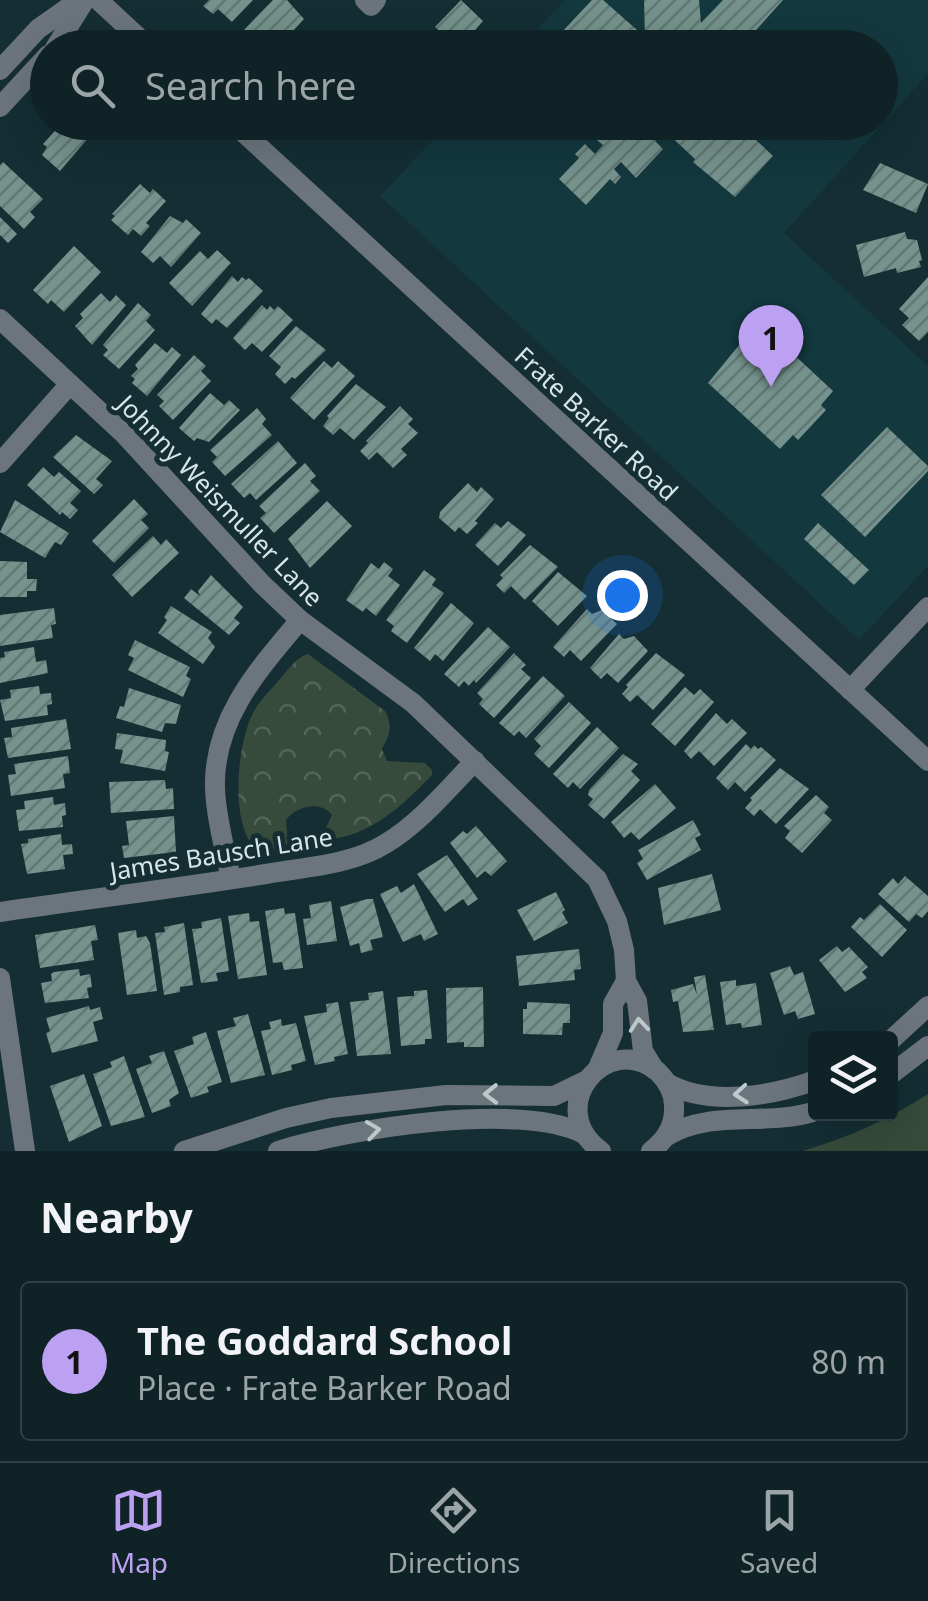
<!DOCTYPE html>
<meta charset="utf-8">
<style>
body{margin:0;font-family:"Noto Sans",sans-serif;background:#1d2f32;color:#f1f3f6}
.controls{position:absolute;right:30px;bottom:30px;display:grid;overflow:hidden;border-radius:10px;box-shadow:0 10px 40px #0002}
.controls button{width:90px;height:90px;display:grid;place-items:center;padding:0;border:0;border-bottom:2px solid #2f3f43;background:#0f2226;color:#f1f3f6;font:50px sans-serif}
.you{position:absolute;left:622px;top:595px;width:35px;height:35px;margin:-25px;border:8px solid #fff;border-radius:50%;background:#1a73e8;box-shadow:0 0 0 15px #1a73e833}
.badge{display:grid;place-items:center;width:65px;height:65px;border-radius:50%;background:#bca0f2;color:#111;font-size:32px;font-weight:700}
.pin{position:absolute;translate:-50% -82px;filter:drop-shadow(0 2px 5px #0008)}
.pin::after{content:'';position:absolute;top:52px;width:35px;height:30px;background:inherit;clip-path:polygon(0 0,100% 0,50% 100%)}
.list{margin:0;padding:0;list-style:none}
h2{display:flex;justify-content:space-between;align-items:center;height:130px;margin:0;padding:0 40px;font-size:42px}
h2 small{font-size:32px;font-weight:400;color:#9ba4a7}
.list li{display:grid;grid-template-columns:65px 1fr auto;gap:30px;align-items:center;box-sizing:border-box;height:160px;margin:0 20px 20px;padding:0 20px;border:2px solid #2f3f43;border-radius:10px}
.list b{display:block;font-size:38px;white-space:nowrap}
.list p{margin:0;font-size:32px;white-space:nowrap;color:#9ba4a7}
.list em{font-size:32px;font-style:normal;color:#9ba4a7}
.icon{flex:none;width:55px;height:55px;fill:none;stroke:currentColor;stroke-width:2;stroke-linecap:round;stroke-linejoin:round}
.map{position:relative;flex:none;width:928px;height:1151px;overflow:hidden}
.search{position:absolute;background:#0f2226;box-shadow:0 10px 40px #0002;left:30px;right:30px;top:30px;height:110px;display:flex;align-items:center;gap:25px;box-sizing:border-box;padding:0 35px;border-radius:55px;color:#9ba4a7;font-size:38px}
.sheet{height:310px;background:#0f2226}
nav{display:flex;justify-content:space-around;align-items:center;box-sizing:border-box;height:140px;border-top:2px solid #2f3f43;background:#0f2226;font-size:28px;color:#9ba4a7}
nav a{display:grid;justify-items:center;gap:5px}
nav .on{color:#bca0f2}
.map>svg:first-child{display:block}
.built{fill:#13383e}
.forest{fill:url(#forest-crowns)}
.park{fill:#364b3c}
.building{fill:url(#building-hatch)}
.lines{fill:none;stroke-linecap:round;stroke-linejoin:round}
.minor{stroke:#6c757c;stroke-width:20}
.tertiary{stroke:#6c757c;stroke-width:20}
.oneway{stroke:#bcc9cc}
.labels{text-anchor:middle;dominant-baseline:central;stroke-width:10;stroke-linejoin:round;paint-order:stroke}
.street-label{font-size:25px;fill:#d6e5e7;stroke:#142e33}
</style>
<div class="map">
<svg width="928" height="1151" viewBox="0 0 928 1151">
<defs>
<pattern id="forest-crowns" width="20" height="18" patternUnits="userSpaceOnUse" patternTransform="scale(2.5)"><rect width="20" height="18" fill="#364b3c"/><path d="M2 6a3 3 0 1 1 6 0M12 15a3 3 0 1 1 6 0" fill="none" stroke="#526558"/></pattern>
<pattern id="building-hatch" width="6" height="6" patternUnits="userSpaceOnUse" patternTransform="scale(2.5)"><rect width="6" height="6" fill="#75928c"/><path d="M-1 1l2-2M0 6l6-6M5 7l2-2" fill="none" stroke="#627773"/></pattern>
</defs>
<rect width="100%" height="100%" fill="#142e33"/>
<path class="built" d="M565 0H928V74L784 233 928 366V566L859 640 380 196 449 123 880 122V48L520 47Z"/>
<path class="forest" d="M308 654 385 711C393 727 390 733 382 749L387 761 425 763 432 770V775C402 806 370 837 324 840L322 836 332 815C321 800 296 806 286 820L288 846 258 852C229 825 237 750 251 717 257 703 270 691 279 680 288 670 295 658 308 654Z"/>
<path class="park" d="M928 1094V1151H803C849 1137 888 1120 928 1094Z"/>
<g class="building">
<path d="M209 0H253L232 22 218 9 213 14 203 6Z"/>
<path d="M273 0H287L304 19 277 48H254L240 34Z"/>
<path d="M461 0 483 21 469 37 475 43 471 48 461 45 457 48 435 27Z"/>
<path d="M592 0H603L645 37 644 0H699L701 23 723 0H783L740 48H574L560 34Z"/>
<path d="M63 122H82L86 126 82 130 89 137 60 171 42 155 47 147 43 144Z"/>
<path d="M594 122H737L773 156 735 197 693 162 695 159 665 131 655 141 663 149 636 178 621 162 614 169 621 177 615 184 610 179 586 205 559 179 579 158 575 154 585 144 595 154 603 145 586 131Z"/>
<path d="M3 162 43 199 30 212 35 217 24 229 0 206V165Z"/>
<path d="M880 163 928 184 916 213 863 190Z"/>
<path d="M140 184 150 193 153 189 166 201 146 223 150 226 141 236 133 229 128 235 111 220 115 216 112 214Z"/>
<path d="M170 216 183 223 186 219 201 233 171 267 160 256 153 263 141 252Z"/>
<path d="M0 217 17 234 8 243 0 235Z"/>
<path d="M905 232 907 239 917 240 922 260 919 261 921 267 897 273 896 268 864 277 856 245Z"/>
<path d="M74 246 101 272 64 312 51 300 48 304 33 290Z"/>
<path d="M217 250 231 263 192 306 169 283 200 251 208 259Z"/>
<path d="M232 276 238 282 242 277 246 280 249 278 263 291 227 328 216 319 212 324 201 314Z"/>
<path d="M928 277V332L919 341 902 325 909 318 899 309Z"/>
<path d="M101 293 110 302 116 295 126 305 92 345 75 326 83 318 80 314Z"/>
<path d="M138 303 151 315 146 321 155 330 119 369 103 355 108 350 103 345Z"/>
<path d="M262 305 267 310 270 306 274 310 278 306 293 320 262 352 252 343 245 350 233 338Z"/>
<path d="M761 324 833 391 821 405 826 410 798 440 793 435 780 449 708 383 740 344 742 346Z"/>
<path d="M296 326 326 350 295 379 292 377 285 384 275 374 281 367 269 356Z"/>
<path d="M155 343 167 353 172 347 181 355 147 396 132 383 135 379 131 376 138 369 135 365Z"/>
<path d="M194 355 206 366 201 371 211 381 173 420 159 406 164 401 157 395Z"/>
<path d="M324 361 332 368 338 361 355 376 314 420 290 398Z"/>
<path d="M356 384 386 407 354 440 340 428 333 435 323 426 329 418 327 416Z"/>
<path d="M210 393 224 405 229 400 240 410 209 442 197 438 194 441 179 428Z"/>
<path d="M400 406 413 419 408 424 418 433 401 449 407 455 393 468 377 452 369 460 360 451 368 443 366 441Z"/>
<path d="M257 408 266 419 262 424 272 435 225 476 212 462 217 457 210 450Z"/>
<path d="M887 427 928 466V471L865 537 821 495Z"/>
<path d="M76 435 112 461 96 479 103 485 94 494 53 457Z"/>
<path d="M278 441 297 463 256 500 250 493 244 498 231 484Z"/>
<path d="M305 463 316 476 310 481 320 491 274 533 260 518 266 513 259 506Z"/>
<path d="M43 467 54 477 59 472 81 491 70 503 78 510 70 519 62 512 60 515 27 485Z"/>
<path d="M468 483 477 492 481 487 494 499 475 521 478 523 467 534 459 527 455 532 439 518 440 512Z"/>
<path d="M134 499 148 514 141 520 149 528 114 563 92 541Z"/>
<path d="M15 500 69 533 61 545 55 542 45 558 0 532Z"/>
<path d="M327 501 352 526 310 568 288 539Z"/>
<path d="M508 521 526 535 498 566 475 545 495 523 501 528Z"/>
<path d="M818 523 869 570 854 585 804 539Z"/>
<path d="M153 536 161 545 166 539 179 553 132 597 112 575Z"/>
<path d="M530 545 558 567 525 600 511 586 504 593 496 585 503 578 500 575Z"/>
<path d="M0 561 27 562V579H37L36 591H27V597H0Z"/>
<path d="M384 562 393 569 388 576 400 585 376 616 366 608 363 612 346 600 371 563 379 569Z"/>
<path d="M424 570 436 579 432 585 444 593 407 643 391 631 394 626 386 620Z"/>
<path d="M558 572 587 596 558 626 532 601Z"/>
<path d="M211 575 243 607 234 618 240 623 229 635 184 598 191 589 200 596 198 591Z"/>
<path d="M451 603 474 623 443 661 435 654 430 661 414 648Z"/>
<path d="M171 606 212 632 208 638 215 647 203 664 158 633 167 620 164 617Z"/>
<path d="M54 608 56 624 51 625 53 638 0 646V615Z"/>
<path d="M587 609 592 614 602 610 617 624 581 661 570 650 564 657 553 647Z"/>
<path d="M488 627 510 647 476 683 474 680 469 686 464 681 459 687 444 674Z"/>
<path d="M619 634 624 639 634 636 648 651 618 683 607 673 601 679 590 668Z"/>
<path d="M135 640 190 667 186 676 191 679 183 697 128 670 134 658 128 655Z"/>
<path d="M34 647 36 662 46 660 48 673 0 683V658L5 657 4 652Z"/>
<path d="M514 653 526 665 521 669 531 678 494 718 479 704 483 699 477 693Z"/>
<path d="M656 653 685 675 653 710 637 695 630 702 622 694 628 687 626 685Z"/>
<path d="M543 676 565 696 526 738 519 731 514 736 499 723Z"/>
<path d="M39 686 40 694 51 693 52 704 47 705 48 715 5 721 0 700 11 698 10 690Z"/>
<path d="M685 687 694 695 700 689 714 702 675 746 651 724Z"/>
<path d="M129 688 181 705 176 724 165 723 162 732 116 718 120 706 124 707Z"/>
<path d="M569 702 591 723 549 768 534 754 541 746 534 739Z"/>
<path d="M716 713 727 724 732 719 747 733 714 766 699 751 691 759 684 751Z"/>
<path d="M66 719 71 749 8 758 4 738 12 737 11 728Z"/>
<path d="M597 727 619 748 580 789 573 782 568 788 553 774Z"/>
<path d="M117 733 166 740 165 751 169 752 165 771 120 763 123 750 115 749Z"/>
<path d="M746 744 751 749 754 745 758 749 761 747 776 760 745 792 735 782 728 790 716 778Z"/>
<path d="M623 754 638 764 631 771 640 780 604 819 588 805 593 799 588 795 589 790Z"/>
<path d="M68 756 70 773 63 774 65 788 11 796 8 775 16 774 14 764Z"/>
<path d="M780 768 809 789 776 824 760 809 754 816 745 808 752 800 750 798Z"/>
<path d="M165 780 166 789 173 788 174 809 111 813 109 782Z"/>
<path d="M655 784 676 808 639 840 631 832 624 838 611 822Z"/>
<path d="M816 795 829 807 824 813 832 820 802 853 785 838 790 831 784 826Z"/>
<path d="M53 797 54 805 65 803 66 815 62 816 63 827 19 831 16 810 25 809 24 801Z"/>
<path d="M174 816 176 852 124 858 122 846 129 845 126 821Z"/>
<path d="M693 820 701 835 695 838 701 850 647 880 637 863 643 859 638 850Z"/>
<path d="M476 826 507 861 491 876 485 871 477 878 450 843 463 831 467 834Z"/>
<path d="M61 834 62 845 72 844 73 854 63 855 65 869 27 874 21 844 28 843V839Z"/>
<path d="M447 855 478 899 468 906 463 899 445 912 417 874Z"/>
<path d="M712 874 721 910 664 925 658 888Z"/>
<path d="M905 876 928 896V911L922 918 916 914 909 922 878 894 893 878 898 884Z"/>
<path d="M414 884 438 934 424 941 421 934 403 942 380 894 397 886 401 893Z"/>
<path d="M556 892 565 910 562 912 568 923 534 941 517 910Z"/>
<path d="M367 899H373L383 937 370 940 373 950 361 953 359 943 350 946 340 907Z"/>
<path d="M331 901 337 941 307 945 303 919 311 918 309 905Z"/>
<path d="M880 904 907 930 882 957 851 927 860 917 864 920Z"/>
<path d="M284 908 285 914 295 913 303 968 284 970 282 962 273 963 265 911Z"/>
<path d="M249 913 250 922 259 921 267 975 238 979 228 916Z"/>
<path d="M221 918 229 971 216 973 218 981 201 983 192 929 202 928 201 922Z"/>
<path d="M184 923 193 985 180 987V992L164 995 155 933 165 932 164 927Z"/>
<path d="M95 925 98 940 91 941 94 960 40 968 35 935Z"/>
<path d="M136 930 137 938 146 936 150 943 157 991 127 995 118 933Z"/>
<path d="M837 946 842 952 849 947 868 967 862 972 867 978 845 992 819 960Z"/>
<path d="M579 949 581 969 574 970 575 980 519 986 516 956Z"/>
<path d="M790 966 794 975 803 972 815 1014 798 1019 795 1011 784 1015 770 973Z"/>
<path d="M79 969 80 976 90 974 92 987 87 988 89 998 45 1003 41 983 52 981 51 974 54 972Z"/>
<path d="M705 975 714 1030 683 1032 678 1001 673 1002 671 990 693 984 697 995 694 977Z"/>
<path d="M736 980V986L756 983 762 1025 742 1028 741 1023 726 1025 720 982Z"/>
<path d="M483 987 484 1047H464V1042L447 1043 446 988Z"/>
<path d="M427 990 432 1039H425V1044L401 1046 397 997 414 996V991Z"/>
<path d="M383 991 391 1054 357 1056 350 1002 369 1000 368 993Z"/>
<path d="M338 1002 348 1054 334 1057 335 1061 315 1065 304 1016 327 1012 326 1004Z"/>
<path d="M527 1002 570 1004V1023H563L562 1035 523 1034V1009H527Z"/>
<path d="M89 1006 90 1010 100 1007 103 1019 93 1022 98 1041 52 1053 46 1033 50 1031 46 1018Z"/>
<path d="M248 1014 265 1075 231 1083 217 1031 236 1026 233 1018Z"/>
<path d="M281 1019 282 1026 296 1023 306 1061 291 1065 292 1070 272 1075 261 1031 271 1029 269 1022Z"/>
<path d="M206 1032 222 1082 207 1087 209 1092 191 1098 174 1051 194 1044 192 1037Z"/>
<path d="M164 1051 179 1093 169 1100 171 1106 152 1113 136 1069 152 1063 149 1056Z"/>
<path d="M124 1056 145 1117 111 1126 93 1074 112 1067 110 1062Z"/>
<path d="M84 1074 102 1126 69 1142 50 1086Z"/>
</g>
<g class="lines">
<g class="minor">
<path d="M365 0 371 6 376 0"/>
<path d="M55 48 83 3"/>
<path d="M0 70 38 29 79 0"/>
<path d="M0 107 48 55"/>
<path d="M0 319 124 434 262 584 300 620 413 703 597 879 617 921 624 950 626 981 637 1001 643 1051 654 1069"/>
<path d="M0 463 70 384"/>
<path d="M231 879C225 849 216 818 215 788 213 719 259 669 300 620"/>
<path d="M0 912C89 899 178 888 266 874 305 867 351 865 385 844 420 823 447 790 475 761"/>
<path d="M0 978 25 1151"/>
<path d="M890 1041 928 1006"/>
<path d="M598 1068 613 1033V1004L626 981"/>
<path d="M890 1075 928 1046"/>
<path d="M667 1083C709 1107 772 1096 816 1080"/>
<path d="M667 1136C710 1109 768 1127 816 1111"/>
<path d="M184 1151 286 1118 331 1108 446 1095 554 1096 585 1081"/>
<path d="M278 1151C348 1129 518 1101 584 1134"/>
<path d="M601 1151C542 1108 607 1029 658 1072 667 1081 674 1093 674 1106 675 1125 666 1140 651 1151"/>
</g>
<g class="tertiary">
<path d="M98 0 150 48"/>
<path d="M232 122 928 761"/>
<path d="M850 690 928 607"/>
</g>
</g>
<defs><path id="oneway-chevron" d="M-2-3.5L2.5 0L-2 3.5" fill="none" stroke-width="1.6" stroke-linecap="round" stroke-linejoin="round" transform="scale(2.5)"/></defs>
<g class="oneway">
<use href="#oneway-chevron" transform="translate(639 1025) rotate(-95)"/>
<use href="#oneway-chevron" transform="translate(491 1094) rotate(179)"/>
<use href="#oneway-chevron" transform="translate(741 1094) rotate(175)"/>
<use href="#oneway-chevron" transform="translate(373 1130) rotate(-8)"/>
</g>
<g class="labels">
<g class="street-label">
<text transform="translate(597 423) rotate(43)">Frate Barker Road</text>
<text transform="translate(221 500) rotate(46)">Johnny Weismuller Lane</text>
<text transform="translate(221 853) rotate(-9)">James Bausch Lane</text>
</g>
</g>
</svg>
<div class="controls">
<button><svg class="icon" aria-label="layers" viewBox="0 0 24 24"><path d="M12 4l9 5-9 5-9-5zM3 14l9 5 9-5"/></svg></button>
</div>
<div class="you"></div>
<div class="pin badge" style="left:771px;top:387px">1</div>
<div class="search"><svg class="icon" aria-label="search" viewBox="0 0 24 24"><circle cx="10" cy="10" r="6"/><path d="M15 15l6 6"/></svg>Search here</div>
</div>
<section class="sheet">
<h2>Nearby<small></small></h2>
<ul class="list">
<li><span class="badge">1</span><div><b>The Goddard School</b><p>Place · Frate Barker Road</p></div><em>80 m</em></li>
</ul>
</section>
<nav>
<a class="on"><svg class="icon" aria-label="map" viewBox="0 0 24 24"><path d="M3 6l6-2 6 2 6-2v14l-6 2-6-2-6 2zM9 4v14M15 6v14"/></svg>Map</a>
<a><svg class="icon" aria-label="directions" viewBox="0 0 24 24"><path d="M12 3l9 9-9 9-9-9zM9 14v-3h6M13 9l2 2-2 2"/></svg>Directions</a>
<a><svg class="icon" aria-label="saved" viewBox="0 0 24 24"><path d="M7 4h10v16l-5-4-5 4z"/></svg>Saved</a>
</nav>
